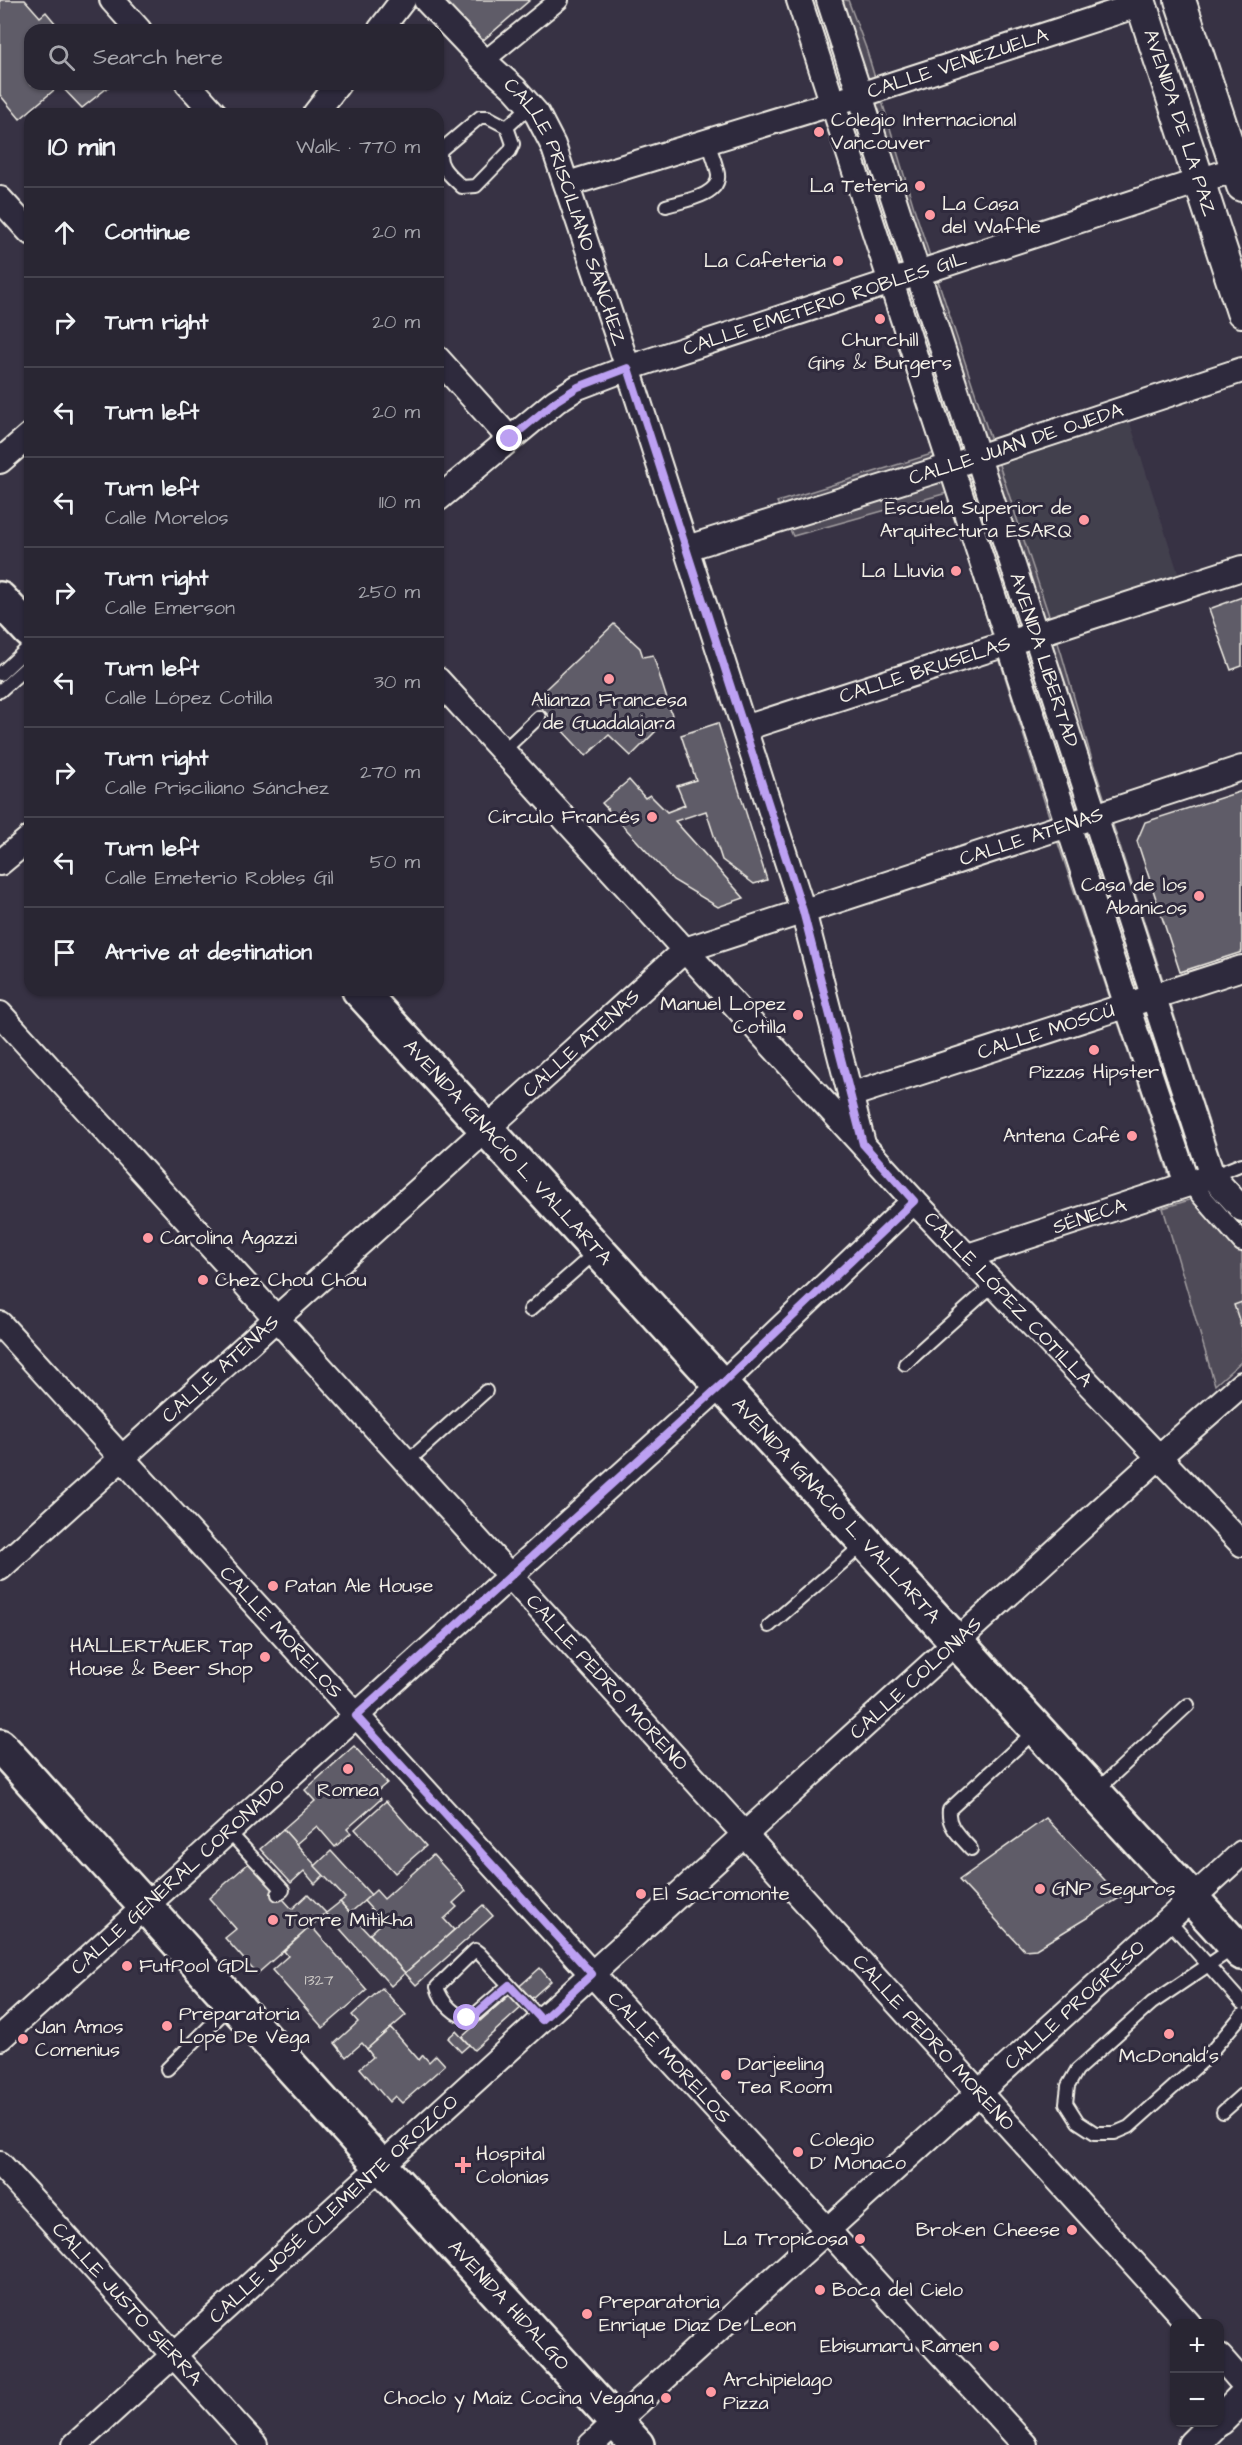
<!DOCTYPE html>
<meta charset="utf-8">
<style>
body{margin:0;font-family:"Architects Daughter",sans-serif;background:#312e3b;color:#f1f3f6}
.controls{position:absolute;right:18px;bottom:18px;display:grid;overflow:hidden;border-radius:12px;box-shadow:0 2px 4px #0004}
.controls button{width:54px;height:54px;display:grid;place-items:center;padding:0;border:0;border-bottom:2px solid #45434e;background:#292633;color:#f1f3f6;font:30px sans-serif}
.stop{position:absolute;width:18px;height:18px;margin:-14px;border:4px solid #bca0f2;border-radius:50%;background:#fff}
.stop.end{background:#bca0f2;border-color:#fff;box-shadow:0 2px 6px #0008}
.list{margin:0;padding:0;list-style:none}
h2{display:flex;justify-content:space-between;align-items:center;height:78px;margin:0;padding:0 24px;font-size:26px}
h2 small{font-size:20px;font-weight:400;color:#a5a5ac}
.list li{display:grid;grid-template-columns:39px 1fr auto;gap:18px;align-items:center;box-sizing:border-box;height:90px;padding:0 24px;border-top:2px solid #45434e}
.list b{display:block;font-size:22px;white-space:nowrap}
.list p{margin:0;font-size:20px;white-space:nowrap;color:#a5a5ac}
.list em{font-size:20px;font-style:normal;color:#a5a5ac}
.icon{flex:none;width:33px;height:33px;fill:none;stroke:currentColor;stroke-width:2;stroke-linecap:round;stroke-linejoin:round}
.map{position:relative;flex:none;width:1242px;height:2445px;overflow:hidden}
.search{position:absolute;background:#292633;box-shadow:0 2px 4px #0004;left:24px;top:24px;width:420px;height:66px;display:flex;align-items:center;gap:15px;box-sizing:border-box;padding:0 21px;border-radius:18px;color:#a5a5ac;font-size:22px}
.panel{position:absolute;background:#292633;box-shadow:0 2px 4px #0004;left:24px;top:108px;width:420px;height:888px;border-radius:18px}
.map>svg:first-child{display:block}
.built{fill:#433f4e}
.green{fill:#504b59;stroke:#a29ea0;stroke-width:1.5}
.building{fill:#5f5c67;stroke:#f4f1e8;stroke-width:1.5}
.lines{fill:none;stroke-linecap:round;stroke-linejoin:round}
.service-casing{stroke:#f4f1e8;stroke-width:16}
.pedestrian-casing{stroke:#f4f1e8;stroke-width:22}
.minor-casing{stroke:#f4f1e8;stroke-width:28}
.tertiary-casing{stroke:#f4f1e8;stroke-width:34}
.secondary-casing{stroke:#f4f1e8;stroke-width:38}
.service{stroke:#2f2a3d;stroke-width:12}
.pedestrian{stroke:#2f2a3d;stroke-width:18}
.minor{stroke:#2f2a3d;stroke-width:24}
.tertiary{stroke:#2f2a3d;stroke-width:30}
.secondary{stroke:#2f2a3d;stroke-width:33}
.route{stroke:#bca0f2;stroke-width:8}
.poi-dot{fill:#ff9aa2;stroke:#2f2a3d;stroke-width:2}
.labels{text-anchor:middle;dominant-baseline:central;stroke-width:6;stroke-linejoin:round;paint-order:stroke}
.number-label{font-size:16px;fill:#cfccc8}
.street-label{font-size:20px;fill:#f4f1e8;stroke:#2f2a3d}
.poi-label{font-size:20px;fill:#f4f1e8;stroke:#2f2a3d;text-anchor:start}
</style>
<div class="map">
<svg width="1242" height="2445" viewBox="0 0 1242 2445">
<rect width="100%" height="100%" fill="#373244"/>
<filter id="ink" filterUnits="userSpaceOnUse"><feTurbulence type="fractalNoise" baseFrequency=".0167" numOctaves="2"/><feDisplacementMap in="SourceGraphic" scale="12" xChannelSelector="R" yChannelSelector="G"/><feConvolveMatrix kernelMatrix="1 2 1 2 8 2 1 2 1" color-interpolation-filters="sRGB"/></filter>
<g filter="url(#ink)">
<path class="built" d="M1128 416 1180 579 1040 624 987 462Z"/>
<g class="green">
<path d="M785 0H848L866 48 914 208 1061 652 1092 760 1222 1163 1171 1181 1049 816 947 493 793 536 777 502 935 453 818 86Z"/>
<path d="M1196 1198 1242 1232V1361L1215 1385 1163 1208Z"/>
</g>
<g class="building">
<path d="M0 0H25L40 17 46 12 61 30H30V84H112L82 108 60 85 20 119 0 95Z"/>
<path d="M443 0H530L480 43Z"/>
<path d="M1242 597V666L1231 670 1209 609Z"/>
<path d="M614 624 640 648 643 657 653 655 672 715 631 756 609 735 586 756 534 700Z"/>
<path d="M718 723 767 880 754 884 722 860 706 811 675 821 744 898 718 907 673 880 602 803 629 780 645 798 650 795 667 812 685 805 677 786 696 780 681 735Z"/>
<path d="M1242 791V952L1180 972 1137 841 1145 822Z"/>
<path d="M1242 1302V1326H1241L1234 1305Z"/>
<path d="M354 1746 387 1783 375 1793 381 1799 347 1829 351 1833 335 1847 317 1826 296 1844 283 1829 315 1801 305 1790Z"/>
<path d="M386 1801 426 1846 395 1873 355 1829Z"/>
<path d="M1046 1818 1121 1897 1036 1949 1024 1950 959 1880Z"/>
<path d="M283 1829 324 1875 315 1884 304 1871 291 1883 260 1849Z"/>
<path d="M331 1851 371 1895 350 1913 340 1902 345 1898 315 1866Z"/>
<path d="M433 1855 466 1891 453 1903 457 1907 444 1919 454 1930 405 1973 370 1934 383 1922 364 1901 376 1890 384 1899Z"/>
<path d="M250 1862 292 1909 308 1894 326 1913 257 1974 225 1938 236 1929 209 1898Z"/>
<path d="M340 1902 405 1973 391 1986 326 1913Z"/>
<path d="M483 1905 493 1916 416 1985 405 1973Z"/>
<path d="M311 1926 367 1990 323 2028 272 1970 288 1956 284 1951Z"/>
<path d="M540 1968 551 1981 474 2050 462 2037Z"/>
<path d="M382 1988 406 2015 367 2049 362 2043 346 2057 335 2043 358 2022 352 2015Z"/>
<path d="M391 2028 419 2060 423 2055 429 2062 436 2055 445 2065 402 2103 395 2096 389 2102 360 2068 373 2057 367 2049Z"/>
<path d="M456 2031 469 2045 461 2052 448 2038Z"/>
</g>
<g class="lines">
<defs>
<g id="service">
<path d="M480 117H488L507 127 513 144 510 151 476 186 462 187C452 177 436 166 441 150Z"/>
<path d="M507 127 530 106"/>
<path d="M666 206C682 201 721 196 718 174 716 163 711 152 708 141"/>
<path d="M0 674 30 646"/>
<path d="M0 691 30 664"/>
<path d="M503 751 539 717"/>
<path d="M1212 1176 1242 1164"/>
<path d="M530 1310 597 1251"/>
<path d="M905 1364 994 1284"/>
<path d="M407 1462 486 1391"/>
<path d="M769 1626 865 1543"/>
<path d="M1095 1792 1188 1705"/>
<path d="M228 1831 283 1890 278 1894"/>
<path d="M971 1849C961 1837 947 1827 949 1810L1035 1731"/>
<path d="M1168 1920 1242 2003"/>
<path d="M1235 1947 1152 2003 1077 2070 1068 2086 1066 2103 1078 2122 1095 2133H1115L1129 2127 1205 2059 1242 2015"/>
<path d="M509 1985 473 2016C457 2021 441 2001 437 1987L475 1950 479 1953 542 2020"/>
<path d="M167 2069 232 2004"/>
<path d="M1223 2112 1242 2095"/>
</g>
<g id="pedestrian">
<path d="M484 61 559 0"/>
<path d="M1190 1183 1242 1242"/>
</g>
<g id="minor">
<path d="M112 0 139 30"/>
<path id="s1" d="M426 0 484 61 515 89 537 114 553 145 628 368 803 911 863 1144"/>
<path d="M799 0 1127 1006 1187 1184"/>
<path id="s2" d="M829 0 1212 1176 1242 1209"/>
<path d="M380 30 403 0"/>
<path d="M188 84 215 114"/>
<path d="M315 114 338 84"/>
<path id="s3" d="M568 184 860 95 1141 4"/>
<path d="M0 199 30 232"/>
<path d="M438 359 510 439"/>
<path d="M0 461 30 435"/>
<path id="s4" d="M438 499 556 401 578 387 628 368 1242 167"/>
<path id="s5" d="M687 548 951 466 1242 370"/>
<path id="s6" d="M438 680 914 1201 1242 1544"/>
<path id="s7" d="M745 728 1242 568"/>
<path d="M0 863 30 838"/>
<path id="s8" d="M0 1014 1189 2324"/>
<path id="s9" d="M850 1095 1242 968"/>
<path id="s10" d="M968 1256 1201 1180"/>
<path id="s11" d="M0 1324 592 1974 1025 2445"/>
<path id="s12" d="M0 1568 685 950 1242 768"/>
<path id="s13" d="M0 2038 721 1385 914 1201"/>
<path id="s14" d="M0 2164 255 2445"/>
<path d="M1220 2357 1242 2382"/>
<path id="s15" d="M75 2445 1160 1456 1242 1384"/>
<path id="s16" d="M591 2445 1242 1853"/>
</g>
<g id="tertiary">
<path id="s17" d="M1140 0 1242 312"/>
<path d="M1180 0 1242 186"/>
<path d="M1220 2420 1242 2398"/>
<path d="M1193 2445 1216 2422"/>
</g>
<g id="secondary">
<path d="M0 599 30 631"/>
<path id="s18" d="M359 990 1242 1953"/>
<path id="s19" d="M0 1746 381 2166 637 2445"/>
</g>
</defs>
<use href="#service" class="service-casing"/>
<use href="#pedestrian" class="pedestrian-casing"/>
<use href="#minor" class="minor-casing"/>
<use href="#tertiary" class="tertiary-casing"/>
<use href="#secondary" class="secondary-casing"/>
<use href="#service" class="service"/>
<use href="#pedestrian" class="pedestrian"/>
<use href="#minor" class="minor"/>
<use href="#tertiary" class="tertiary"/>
<use href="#secondary" class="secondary"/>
</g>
</g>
<g class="lines" filter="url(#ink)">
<path class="route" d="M467 2018 473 2016 509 1985 542 2020 592 1974 356 1716 721 1385 914 1201 863 1144 803 911 628 368 578 387 556 401 510 439"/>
</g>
<g class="poi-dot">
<circle cx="819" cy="132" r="6"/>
<circle cx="920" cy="186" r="6"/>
<circle cx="930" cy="215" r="6"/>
<circle cx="838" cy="261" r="6"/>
<circle cx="880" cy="319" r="6"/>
<circle cx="1084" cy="520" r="6"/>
<circle cx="956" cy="571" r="6"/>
<circle cx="609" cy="679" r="6"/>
<circle cx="652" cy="817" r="6"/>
<circle cx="1199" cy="896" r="6"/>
<circle cx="798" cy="1015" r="6"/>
<circle cx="1094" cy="1050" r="6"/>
<circle cx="1132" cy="1136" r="6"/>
<circle cx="148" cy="1238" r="6"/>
<circle cx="203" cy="1280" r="6"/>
<circle cx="273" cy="1586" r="6"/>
<circle cx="265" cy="1657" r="6"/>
<circle cx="348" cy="1769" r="6"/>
<circle cx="1040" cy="1889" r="6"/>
<circle cx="641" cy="1894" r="6"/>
<circle cx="273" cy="1920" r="6"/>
<circle cx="127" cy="1966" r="6"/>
<circle cx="167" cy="2026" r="6"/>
<circle cx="1169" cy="2034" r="6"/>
<circle cx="23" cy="2039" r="6"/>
<circle cx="726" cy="2075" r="6"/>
<circle cx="798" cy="2152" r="6"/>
<path d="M460 2156h6v6h6v6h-6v6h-6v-6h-6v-6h6z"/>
<circle cx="1072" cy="2230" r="6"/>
<circle cx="860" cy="2239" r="6"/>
<circle cx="820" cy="2290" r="6"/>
<circle cx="587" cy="2314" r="6"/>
<circle cx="994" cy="2346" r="6"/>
<circle cx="711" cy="2392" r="6"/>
<circle cx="666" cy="2398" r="6"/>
</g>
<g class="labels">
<g class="number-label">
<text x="319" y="1980">1327</text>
</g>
<g class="street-label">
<text stroke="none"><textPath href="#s3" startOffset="408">CALLE VENEZUELA</textPath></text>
<text stroke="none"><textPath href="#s17" startOffset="129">AVENIDA DE LA PAZ</textPath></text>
<text stroke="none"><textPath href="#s1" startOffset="260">CALLE PRISCILIANO SÁNCHEZ</textPath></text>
<text stroke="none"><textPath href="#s4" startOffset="440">CALLE EMETERIO ROBLES GIL</textPath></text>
<text stroke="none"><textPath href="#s5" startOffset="345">CALLE JUAN DE OJEDA</textPath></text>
<text stroke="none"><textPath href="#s2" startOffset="694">AVENIDA LIBERTAD</textPath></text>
<text stroke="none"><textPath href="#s7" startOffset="189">CALLE BRUSELAS</textPath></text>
<text stroke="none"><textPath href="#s12" startOffset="1287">CALLE ATENAS</textPath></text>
<text stroke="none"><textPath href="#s9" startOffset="206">CALLE MOSCÚ</textPath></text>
<text stroke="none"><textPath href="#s12" startOffset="783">CALLE ATENAS</textPath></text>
<text stroke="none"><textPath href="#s18" startOffset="220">AVENIDA IGNACIO L. VALLARTA</textPath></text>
<text stroke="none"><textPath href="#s10" startOffset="128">SÉNECA</textPath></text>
<text stroke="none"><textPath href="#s6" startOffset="842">CALLE LÓPEZ COTILLA</textPath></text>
<text stroke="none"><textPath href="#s12" startOffset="297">CALLE ATENAS</textPath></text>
<text stroke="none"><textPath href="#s18" startOffset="706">AVENIDA IGNACIO L. VALLARTA</textPath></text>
<text stroke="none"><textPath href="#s11" startOffset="417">CALLE MORELOS</textPath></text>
<text stroke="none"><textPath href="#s15" startOffset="1138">CALLE COLONIAS</textPath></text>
<text stroke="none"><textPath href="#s8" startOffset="903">CALLE PEDRO MORENO</textPath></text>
<text stroke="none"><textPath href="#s13" startOffset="240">CALLE GENERAL CORONADO</textPath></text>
<text stroke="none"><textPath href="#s16" startOffset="654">CALLE PROGRESO</textPath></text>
<text stroke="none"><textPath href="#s8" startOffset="1389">CALLE PEDRO MORENO</textPath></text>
<text stroke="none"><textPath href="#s11" startOffset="993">CALLE MORELOS</textPath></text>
<text stroke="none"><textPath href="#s15" startOffset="350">CALLE JOSÉ CLEMENTE OROZCO</textPath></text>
<text stroke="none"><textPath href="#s14" startOffset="189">CALLE JUSTO SIERRA</textPath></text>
<text stroke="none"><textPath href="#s19" startOffset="756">AVENIDA HIDALGO</textPath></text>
</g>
<g class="poi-label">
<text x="831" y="120">Colegio Internacional<tspan x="831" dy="23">Vancouver</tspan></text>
<text x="908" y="186" text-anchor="end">La Teteria</text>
<text x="942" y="204">La Casa<tspan x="942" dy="23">del Waffle</tspan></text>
<text x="826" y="261" text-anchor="end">La Cafeteria</text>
<text x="880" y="340" text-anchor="middle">Churchill<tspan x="880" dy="23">Gins &amp; Burgers</tspan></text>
<text x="1072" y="508" text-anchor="end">Escuela Superior de<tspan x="1072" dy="23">Arquitectura ESARQ</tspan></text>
<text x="944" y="571" text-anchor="end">La Lluvia</text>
<text x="609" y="700" text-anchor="middle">Alianza Francesa<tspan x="609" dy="23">de Guadalajara</tspan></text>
<text x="640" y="817" text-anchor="end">Círculo Francés</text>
<text x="1187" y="885" text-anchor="end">Casa de los<tspan x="1187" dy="23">Abanicos</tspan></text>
<text x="786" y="1004" text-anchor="end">Manuel Lopez<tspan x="786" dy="23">Cotilla</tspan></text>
<text x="1094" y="1072" text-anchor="middle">Pizzas Hipster</text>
<text x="1120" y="1136" text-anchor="end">Antena Café</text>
<text x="160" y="1238">Carolina Agazzi</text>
<text x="215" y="1280">Chez Chou Chou</text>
<text x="285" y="1586">Patan Ale House</text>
<text x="253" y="1646" text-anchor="end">HALLERTAUER Tap<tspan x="253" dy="23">House &amp; Beer Shop</tspan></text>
<text x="348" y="1790" text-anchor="middle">Romea</text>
<text x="1052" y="1889">GNP Seguros</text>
<text x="653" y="1894">El Sacromonte</text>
<text x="285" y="1920">Torre Mitikha</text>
<text x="139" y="1966">FutPool GDL</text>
<text x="179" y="2014">Preparatoria<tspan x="179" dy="23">Lope De Vega</tspan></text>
<text x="35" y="2027">Jan Amos<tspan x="35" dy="23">Comenius</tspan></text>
<text x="1169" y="2056" text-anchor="middle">McDonald's</text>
<text x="738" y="2064">Darjeeling<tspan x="738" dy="23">Tea Room</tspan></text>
<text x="810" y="2140">Colegio<tspan x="810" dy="23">D' Monaco</tspan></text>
<text x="476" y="2154">Hospital<tspan x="476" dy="23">Colonias</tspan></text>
<text x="1060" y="2230" text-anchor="end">Broken Cheese</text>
<text x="848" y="2239" text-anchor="end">La Tropicosa</text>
<text x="832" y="2290">Boca del Cielo</text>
<text x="599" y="2302">Preparatoria<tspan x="599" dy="23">Enrique Diaz De Leon</tspan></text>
<text x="982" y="2346" text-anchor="end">Ebisumaru Ramen</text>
<text x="723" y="2380">Archipielago<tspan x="723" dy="23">Pizza</tspan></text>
<text x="654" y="2398" text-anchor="end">Choclo y Maíz Cocina Vegana</text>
</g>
</g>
</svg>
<div class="controls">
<button>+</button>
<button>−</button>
</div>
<div class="stop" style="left:467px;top:2018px"></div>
<div class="stop end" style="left:510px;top:439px"></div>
<div class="search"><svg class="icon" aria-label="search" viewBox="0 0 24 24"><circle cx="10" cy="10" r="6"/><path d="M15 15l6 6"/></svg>Search here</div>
<section class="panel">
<h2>10 min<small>Walk · 770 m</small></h2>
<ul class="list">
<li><svg class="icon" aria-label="ahead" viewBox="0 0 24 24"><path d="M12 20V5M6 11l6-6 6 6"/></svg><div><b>Continue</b></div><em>20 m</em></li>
<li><svg class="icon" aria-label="right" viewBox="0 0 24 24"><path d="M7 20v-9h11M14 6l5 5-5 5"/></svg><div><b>Turn right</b></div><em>20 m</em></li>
<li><svg class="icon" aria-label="left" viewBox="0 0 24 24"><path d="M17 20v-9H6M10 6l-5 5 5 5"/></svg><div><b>Turn left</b></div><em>20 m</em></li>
<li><svg class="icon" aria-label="left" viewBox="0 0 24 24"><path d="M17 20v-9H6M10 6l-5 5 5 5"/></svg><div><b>Turn left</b><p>Calle Morelos</p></div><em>110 m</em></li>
<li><svg class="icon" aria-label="right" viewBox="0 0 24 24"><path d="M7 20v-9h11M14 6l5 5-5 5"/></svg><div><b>Turn right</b><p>Calle Emerson</p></div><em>250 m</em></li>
<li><svg class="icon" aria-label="left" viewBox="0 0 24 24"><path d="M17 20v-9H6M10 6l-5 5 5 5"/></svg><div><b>Turn left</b><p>Calle López Cotilla</p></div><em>30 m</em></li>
<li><svg class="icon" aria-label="right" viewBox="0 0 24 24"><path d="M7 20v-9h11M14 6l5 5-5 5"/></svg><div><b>Turn right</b><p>Calle Prisciliano Sánchez</p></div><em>270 m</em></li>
<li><svg class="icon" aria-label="left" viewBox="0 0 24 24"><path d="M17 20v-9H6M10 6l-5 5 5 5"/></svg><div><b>Turn left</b><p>Calle Emeterio Robles Gil</p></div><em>50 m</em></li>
<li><svg class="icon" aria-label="arrive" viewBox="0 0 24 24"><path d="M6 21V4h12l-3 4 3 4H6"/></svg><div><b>Arrive at destination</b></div></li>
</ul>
</section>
</div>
